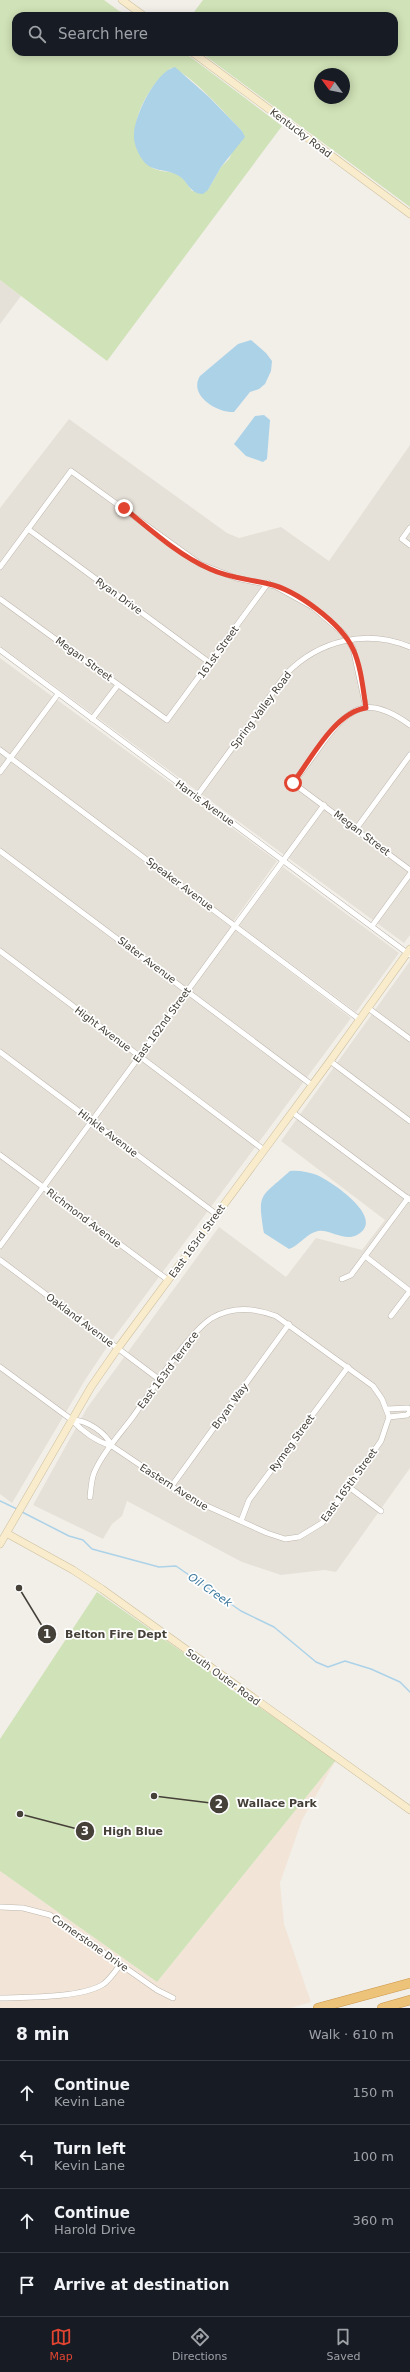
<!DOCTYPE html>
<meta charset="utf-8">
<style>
body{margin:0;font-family:"DejaVu Sans",sans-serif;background:#20242c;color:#f1f3f6}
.compass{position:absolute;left:314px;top:68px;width:36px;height:36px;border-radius:50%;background:#171b24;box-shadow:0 2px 10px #0003;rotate:303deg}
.stop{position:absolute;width:12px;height:12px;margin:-9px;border:3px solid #e14531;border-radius:50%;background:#fff}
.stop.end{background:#e14531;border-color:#fff;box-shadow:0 1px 4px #0008}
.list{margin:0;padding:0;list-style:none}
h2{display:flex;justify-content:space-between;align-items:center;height:52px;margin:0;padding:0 16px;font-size:17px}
h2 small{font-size:13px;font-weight:400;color:#9ea1a6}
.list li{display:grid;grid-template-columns:26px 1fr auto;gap:12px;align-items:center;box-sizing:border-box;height:64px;padding:0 16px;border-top:1px solid #363941}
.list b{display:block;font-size:15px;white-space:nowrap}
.list p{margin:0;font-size:13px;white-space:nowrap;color:#9ea1a6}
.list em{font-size:13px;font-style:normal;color:#9ea1a6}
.icon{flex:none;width:22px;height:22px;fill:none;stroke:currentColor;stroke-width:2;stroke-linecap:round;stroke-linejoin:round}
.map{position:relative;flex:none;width:410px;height:2008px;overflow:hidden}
.search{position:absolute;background:#171b24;box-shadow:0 2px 10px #0003;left:12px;right:12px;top:12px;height:44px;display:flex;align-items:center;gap:10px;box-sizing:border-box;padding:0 14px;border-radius:12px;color:#9ea1a6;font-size:15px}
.sheet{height:308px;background:#171b24}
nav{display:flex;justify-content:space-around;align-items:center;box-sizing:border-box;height:56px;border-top:1px solid #363941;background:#171b24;font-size:11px;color:#9ea1a6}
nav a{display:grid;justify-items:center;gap:2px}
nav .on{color:#e14531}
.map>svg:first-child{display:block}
.residential{fill:#e6e1d8}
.commercial{fill:#f2e5d7}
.green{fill:#d0e2b7;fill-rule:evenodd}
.water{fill:#acd2e8}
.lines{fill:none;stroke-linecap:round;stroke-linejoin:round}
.stream{stroke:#acd2e8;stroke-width:1.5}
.street-casing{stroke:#bdb6ad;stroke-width:6}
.secondary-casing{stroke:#cdbf9e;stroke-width:8}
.highway-casing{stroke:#cb974a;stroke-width:10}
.street{stroke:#fff;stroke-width:5}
.secondary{stroke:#f8eccd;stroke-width:7}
.highway{stroke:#edc279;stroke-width:9}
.route{stroke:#e14531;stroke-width:5}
.labels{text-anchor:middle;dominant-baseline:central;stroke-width:3.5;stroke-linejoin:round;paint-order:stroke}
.street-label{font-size:10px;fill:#454038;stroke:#fff}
.water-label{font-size:11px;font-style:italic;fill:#3b789e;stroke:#fff}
.leader{fill:none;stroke:#454038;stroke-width:1.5}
.callout-dot{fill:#454038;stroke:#fff;stroke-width:1.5}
.mark-label{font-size:12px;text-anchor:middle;font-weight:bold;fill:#fff}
.callout-label{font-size:11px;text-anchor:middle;font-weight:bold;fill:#454038;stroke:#fff;stroke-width:3.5;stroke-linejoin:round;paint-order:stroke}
</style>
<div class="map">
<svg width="410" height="2008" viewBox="0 0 410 2008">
<rect width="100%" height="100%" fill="#f2efe9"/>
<g class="residential">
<path d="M0 280 21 296 0 324Z"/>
<path d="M69 419 227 533 239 538 281 527 329 561 410 445V935L404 943 0 646V508Z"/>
<path d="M0 658 277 861 230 926 351 1018 107 1347 85 1380 12 1503 0 1494Z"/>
<path d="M283 867 399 953 356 1012 239 925Z"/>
<path d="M410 961V1468L336 1572 324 1570 281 1575 242 1562 127 1501 122 1516 112 1524 103 1539 33 1505 87 1408 219 1227 286 1277 316 1238 362 1250 385 1220 281 1141Z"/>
</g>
<path class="commercial" d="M336 1760 302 1820 280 1883 284 1924 311 2002 291 2008H0V1871L157 1982Z"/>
<g class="green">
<path d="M0 0H104L119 11 137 16H16V52H184L282 126 107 361 0 280ZM171 68C189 71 227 116 242 131L229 159 221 167 208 190 192 191C188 185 184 178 178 175 170 170 159 173 151 167 117 142 144 88 171 68Z"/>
<path d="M203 0H410V207L200 52H394V16H191ZM320 74H344V98H320Z"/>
<path d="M97 1592 218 1677 230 1689 249 1700 336 1760 157 1982 0 1871V1739Z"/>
</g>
<g class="water">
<path d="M175 67 209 97 242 131 245 137 221 167 208 190 203 194C189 194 188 180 177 175 165 168 151 173 142 159 137 152 133 141 134 133 135 115 156 71 175 67Z"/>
<path d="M251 340 266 353 272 361 271 371 265 384 259 389 250 392 234 412C217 413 188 395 200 376L238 344Z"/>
<path d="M264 415 270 420 267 459 263 462 246 456 234 444 255 416Z"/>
<path d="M290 1171C299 1170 308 1172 317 1175 331 1181 388 1219 357 1235 344 1242 330 1229 318 1231 307 1233 300 1245 289 1249L264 1233C258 1192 259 1199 290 1171Z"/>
</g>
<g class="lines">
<g class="stream">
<path d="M0 1501 17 1509"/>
<path d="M22 1512 69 1536 83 1540 92 1549 159 1567 176 1566 241 1611 274 1627 316 1662 328 1667 345 1661 371 1669 400 1682 410 1692"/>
</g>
<defs>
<g id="street">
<path d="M410 528 402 539 410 545"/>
<path d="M28 529 210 663"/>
<path d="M0 567 71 471 200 564 236 578 275 586 313 607 343 633 353 648 366 708"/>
<path d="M0 599 167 720 268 583"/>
<path d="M0 650 410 955"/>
<path d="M92 719 118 685"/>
<path d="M410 725C370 696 352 704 324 741 314 755 304 769 293 783L410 870"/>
<path d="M0 750 359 1019"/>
<path d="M0 772 58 694"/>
<path d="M197 796 287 673C320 640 366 629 410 647"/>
<path d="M356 829 410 755"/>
<path d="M0 851 312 1085"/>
<path d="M372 926 410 874"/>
<path d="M0 951 264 1150"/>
<path d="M368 1008 410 1039"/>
<path d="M0 1052 216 1214"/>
<path d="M330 1061 410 1121"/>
<path d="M292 1112 410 1200"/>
<path d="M0 1155 168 1280"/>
<path d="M0 1246 324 805"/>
<path d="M365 1256 410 1291"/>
<path d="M0 1260 160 1380"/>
<path d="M342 1279 351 1275 408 1198"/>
<path d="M391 1316 410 1291"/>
<path d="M0 1367 72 1420C82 1431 97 1442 112 1446L189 1498 267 1533 285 1539 299 1537 322 1523 381 1441 389 1417 382 1399 373 1386 276 1316C254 1308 233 1306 212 1318 188 1333 150 1393 132 1418 119 1435 102 1454 94 1473 91 1481 91 1489 90 1497"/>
<path d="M387 1409 408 1408 410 1412 407 1415 389 1417"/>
<path d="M72 1420C87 1420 105 1432 112 1446"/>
<path d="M171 1487 289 1324"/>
<path d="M349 1487 381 1511"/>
<path d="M241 1521 249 1500 348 1367"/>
<path d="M0 1907 23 1908 50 1915 157 1990 173 1998"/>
<path d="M0 1998C27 1997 79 1998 102 1985 109 1981 115 1971 121 1964"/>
</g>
<g id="secondary">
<path d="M122 0 144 16"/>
<path d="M192 52 410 214"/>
<path d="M8 1534 73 1570 102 1589 410 1810"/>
<path d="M0 1544 91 1387 118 1348 330 1061 410 949"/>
</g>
<g id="highway">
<path d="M318 2008 410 1983"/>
<path d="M382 2008 410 2000"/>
</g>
</defs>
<use href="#street" class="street-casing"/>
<use href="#secondary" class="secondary-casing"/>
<use href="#highway" class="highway-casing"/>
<use href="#street" class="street"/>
<use href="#secondary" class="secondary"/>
<use href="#highway" class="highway"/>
</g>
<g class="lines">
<path class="route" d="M124 508C151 530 178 555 210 569 229 578 248 579 269 584 296 590 341 623 353 649 361 666 363 689 366 708 335 712 311 759 293 783"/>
</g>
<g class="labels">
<g class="street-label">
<text transform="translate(301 133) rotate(37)">Kentucky Road</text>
<text transform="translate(119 596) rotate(36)">Ryan Drive</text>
<text transform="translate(218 652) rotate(-54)">161st Street</text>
<text transform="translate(84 659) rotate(36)">Megan Street</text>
<text transform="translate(261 710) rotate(-53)">Spring Valley Road</text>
<text transform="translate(205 803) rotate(36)">Harris Avenue</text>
<text transform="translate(362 833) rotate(37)">Megan Street</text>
<text transform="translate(180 884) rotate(37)">Speaker Avenue</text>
<text transform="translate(147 960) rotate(37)">Slater Avenue</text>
<text transform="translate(162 1025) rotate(-54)">East 162nd Street</text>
<text transform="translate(103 1029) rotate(37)">Hight Avenue</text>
<text transform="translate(108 1133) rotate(37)">Hinkle Avenue</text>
<text transform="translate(84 1218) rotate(37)">Richmond Avenue</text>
<text transform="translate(197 1241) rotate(-54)">East 163rd Street</text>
<text transform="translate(80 1320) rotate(37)">Oakland Avenue</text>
<text transform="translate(168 1370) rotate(-53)">East 163rd Terrace</text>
<text transform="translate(230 1406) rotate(-54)">Bryan Way</text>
<text transform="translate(292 1443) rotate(-54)">Rymeg Street</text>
<text transform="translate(349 1485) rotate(-54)">East 165th Street</text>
<text transform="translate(174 1487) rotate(32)">Eastern Avenue</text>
<text transform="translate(223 1677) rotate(36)">South Outer Road</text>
<text transform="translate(90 1943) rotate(35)">Cornerstone Drive</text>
</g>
<g class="water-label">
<text transform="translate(210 1590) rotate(35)">Oil Creek</text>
</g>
</g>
<path class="leader" d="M19 1588L47 1634M154 1796L219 1804M20 1814L85 1831"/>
<g class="callout-dot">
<circle cx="19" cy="1588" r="4"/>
<circle cx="154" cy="1796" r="4"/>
<circle cx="20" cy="1814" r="4"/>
<circle cx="47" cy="1634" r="10"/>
<circle cx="219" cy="1804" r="10"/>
<circle cx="85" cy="1831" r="10"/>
</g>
<g class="mark-label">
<text x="47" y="1638">1</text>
<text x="219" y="1808">2</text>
<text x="85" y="1835">3</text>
</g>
<g class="callout-label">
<text x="116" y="1638">Belton Fire Dept</text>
<text x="277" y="1807">Wallace Park</text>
<text x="133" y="1835">High Blue</text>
</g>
</svg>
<svg class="compass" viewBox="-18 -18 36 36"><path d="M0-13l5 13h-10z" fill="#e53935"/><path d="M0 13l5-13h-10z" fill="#9ea1a6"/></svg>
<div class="stop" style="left:293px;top:783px"></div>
<div class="stop end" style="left:124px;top:508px"></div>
<div class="search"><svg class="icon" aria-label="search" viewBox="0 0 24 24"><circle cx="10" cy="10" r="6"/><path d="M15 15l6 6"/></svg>Search here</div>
</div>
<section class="sheet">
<h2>8 min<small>Walk · 610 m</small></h2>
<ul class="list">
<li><svg class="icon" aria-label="ahead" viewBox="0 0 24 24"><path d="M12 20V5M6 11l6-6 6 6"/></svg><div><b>Continue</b><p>Kevin Lane</p></div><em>150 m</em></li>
<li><svg class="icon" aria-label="left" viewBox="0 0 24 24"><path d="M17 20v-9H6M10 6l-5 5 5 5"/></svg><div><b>Turn left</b><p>Kevin Lane</p></div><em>100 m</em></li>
<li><svg class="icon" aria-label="ahead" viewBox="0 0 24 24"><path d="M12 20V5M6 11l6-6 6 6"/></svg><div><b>Continue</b><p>Harold Drive</p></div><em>360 m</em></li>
<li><svg class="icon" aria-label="arrive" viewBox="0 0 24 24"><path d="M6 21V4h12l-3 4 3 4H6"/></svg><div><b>Arrive at destination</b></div></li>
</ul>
</section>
<nav>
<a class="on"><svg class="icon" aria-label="map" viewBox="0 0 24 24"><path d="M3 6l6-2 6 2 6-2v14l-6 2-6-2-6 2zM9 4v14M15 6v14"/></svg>Map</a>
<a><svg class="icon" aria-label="directions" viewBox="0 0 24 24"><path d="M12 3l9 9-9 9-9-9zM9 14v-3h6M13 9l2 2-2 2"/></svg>Directions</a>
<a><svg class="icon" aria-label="saved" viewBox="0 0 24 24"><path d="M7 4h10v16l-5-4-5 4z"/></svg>Saved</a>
</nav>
